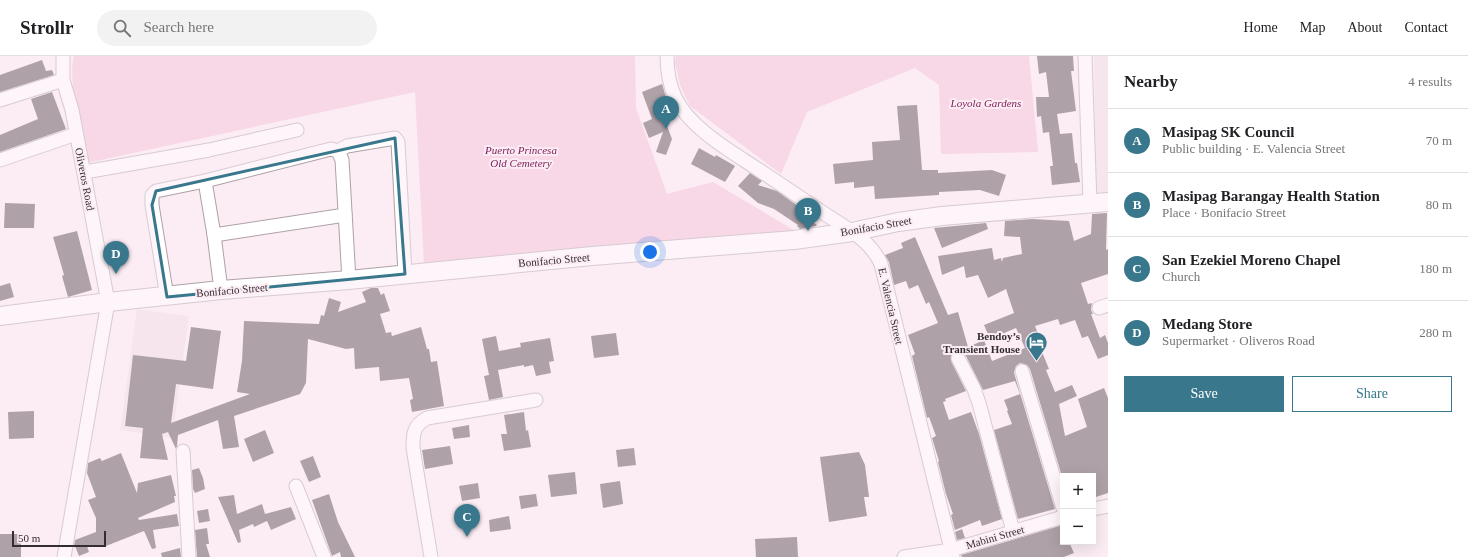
<!DOCTYPE html>
<meta charset="utf-8">
<style>
body{margin:0;font-family:"Times New Roman",serif;background:#f2f2f2;color:#202124}
.controls{position:absolute;right:12px;bottom:12px;display:grid;overflow:hidden;border-radius:0px;box-shadow:0 4px 16px #0002}
.controls button{width:36px;height:36px;display:grid;place-items:center;padding:0;border:0;border-bottom:1px solid #e0e0e0;background:#fff;color:#202124;font:20px sans-serif}
.scale{position:absolute;left:12px;bottom:10px;width:94px;box-sizing:border-box;padding-left:4px;border:2px solid #332d30;border-top:0;font-size:11px;line-height:14px;white-space:nowrap;color:#332d30;-webkit-text-stroke:3px #fcedf4;paint-order:stroke}
.you{position:absolute;left:650px;top:196px;width:14px;height:14px;margin:-10px;border:3px solid #fff;border-radius:50%;background:#1a73e8;box-shadow:0 0 0 6px #1a73e833}
.badge{display:grid;place-items:center;width:26px;height:26px;border-radius:50%;background:#39788c;color:#fff;font-size:13px;font-weight:700}
.pin{position:absolute;translate:-50% -33px;filter:drop-shadow(0 1px 2px #0008)}
.pin::after{content:'';position:absolute;top:21px;width:14px;height:12px;background:inherit;clip-path:polygon(0 0,100% 0,50% 100%)}
.list{margin:0;padding:0;list-style:none}
h2{display:flex;justify-content:space-between;align-items:center;height:52px;margin:0;padding:0 16px;font-size:17px}
h2 small{font-size:13px;font-weight:400;color:#757577}
.list li{display:grid;grid-template-columns:26px 1fr auto;gap:12px;align-items:center;box-sizing:border-box;height:64px;padding:0 16px;border-top:1px solid #e0e0e0}
.list b{display:block;font-size:15px;white-space:nowrap}
.list p{margin:0;font-size:13px;white-space:nowrap;color:#757577}
.list em{font-size:13px;font-style:normal;color:#757577}
.actions{display:flex;gap:8px;padding:12px 16px}
.actions a{flex:1;padding:9px 0;border:1px solid #39788c;border-radius:0px;text-align:center;font-size:14px;color:#39788c}
.actions .main{background:#39788c;color:#fff}
.icon{flex:none;width:22px;height:22px;fill:none;stroke:currentColor;stroke-width:2;stroke-linecap:round;stroke-linejoin:round}
.map{position:relative;flex:none;width:1108px;height:501px;overflow:hidden}
header{display:flex;align-items:center;gap:24px;box-sizing:border-box;height:56px;padding:0 20px;background:#fff;border-bottom:1px solid #e0e0e0}
header strong{font-size:19px}
nav{display:flex;gap:22px;margin-inline-start:auto;font-size:14px}
.search{width:280px;height:36px;background:#f2f2f2;display:flex;align-items:center;gap:10px;box-sizing:border-box;padding:0 14px;border-radius:22px;color:#757577;font-size:15px}
main{display:flex}
aside{flex:1;background:#fff}
.map>svg:first-child{display:block}
.built{fill:#f2dce6}
.green{fill:#f3bcd7}
.building{fill:#51464c}
.lines{fill:none;stroke-linecap:round;stroke-linejoin:round}
.street-casing{stroke:#aea1a7;stroke-width:15}
.secondary-casing{stroke:#aea1a7;stroke-width:20}
.street{stroke:#fff;stroke-width:13}
.secondary{stroke:#fff;stroke-width:18}
.marked{fill:none;stroke:#39788c;stroke-width:3;stroke-linejoin:round}
.labels{text-anchor:middle;dominant-baseline:central;stroke-width:4;stroke-linejoin:round;paint-order:stroke}
.park-label{font-size:11px;font-style:italic;fill:#7f215b;stroke:#fcedf4}
.street-label{font-size:11px;fill:#332d30;stroke:#fcedf4}
.poi-label{font-size:11px;font-weight:bold;fill:#332d30;stroke:#fcedf4;text-anchor:end}
</style>
<header>
<strong>Strollr</strong>
<div class="search"><svg class="icon" aria-label="search" viewBox="0 0 24 24"><circle cx="10" cy="10" r="6"/><path d="M15 15l6 6"/></svg>Search here</div>
<nav><a>Home</a><a>Map</a><a>About</a><a>Contact</a></nav>
</header>
<main>
<div class="map">
<svg width="1108" height="501" viewBox="0 0 1108 501">
<rect width="100%" height="100%" fill="#fcedf4"/>
<g class="built">
<path d="M1094 0H1108V141L1096 142Z"/>
<path d="M137 253 189 260 172 382 120 374Z"/>
</g>
<g class="green">
<path d="M74 0H635L636 52 667 138 713 126 797 176 424 209 415 36 87 107C82 82 67 22 74 0Z"/>
<path d="M676 0H1029L1038 96 941 98 939 29 915 12 807 56 781 118 690 50 680 29 675 7Z"/>
</g>
<g class="building">
<path d="M1037 0H1073L1074 15H1071L1076 55 1057 58 1060 78 1072 77 1075 107H1077L1080 126 1052 129 1050 110H1053L1049 76 1043 77 1041 60 1037 61 1036 41H1049L1046 16 1039 18Z"/>
<path d="M42 4 46 15 52 14 54 19 0 36V19Z"/>
<path d="M662 28 666 41 657 44 672 83 666 99 656 96 663 76 649 82 643 67 652 63 642 36Z"/>
<path d="M52 36 66 73 0 96V79L38 63 31 43Z"/>
<path d="M917 49 922 114H938V117L992 114 1006 119 999 140 980 134 939 136V139L875 143 874 130 854 132V126L835 128 833 108 873 104 872 86 900 84 897 50Z"/>
<path d="M699 92 715 101 716 99 735 110 725 126 691 108Z"/>
<path d="M750 117 762 125 758 129 777 135 802 153 800 157 817 169 816 170 800 173 797 170 798 169 774 153 758 147 738 130Z"/>
<path d="M5 147 35 148 34 172H4Z"/>
<path d="M1107 157 1106 194 1108 193V218L1081 227 1088 248 1092 247 1091 254 1093 258H1091L1100 282 1105 279 1108 287V299L1098 303 1088 280 1082 282 1075 264 1060 269 1058 263 1035 270 1043 290 1040 291 1049 313 1046 314 1055 336 1072 329 1077 340 1059 348 1065 380 1087 371 1078 343 1104 332 1108 342V437L1093 442V420H1063V424L1030 313 1027 309 1020 307 1016 310 1014 317 1055 453 1018 463 994 374 1012 368 1007 355 1008 354 1004 344 1020 338 1015 325 983 334 965 298 962 295H955L951 298V305L966 335 945 343 946 345 943 346 949 364 971 356 979 378 1002 463 982 470 980 464 955 474 951 459 953 458 946 438 938 406 939 405 932 382 936 380 929 361 927 362 912 300 915 298 908 279 938 267 929 246 926 248 918 229 909 233 906 225 894 229 889 206 885 199 903 192 901 187 915 181 948 259 958 256 968 291 984 284 992 305 1025 292 1016 272 990 283 984 269 1014 257 1006 233 988 242 978 219 966 222 964 210 942 219 938 200 992 192 994 204 1001 202 1002 206 1003 202 1022 198 1020 181 1004 180 1005 165 1032 163 1069 165 1074 185 1091 178 1092 158Z"/>
<path d="M986 167 988 173 942 192 934 172Z"/>
<path d="M77 175 92 234 68 241 62 220 64 219 53 181Z"/>
<path d="M10 227 14 241 0 245V230Z"/>
<path d="M371 232H378L381 239 384 237 390 255 380 258 386 277 391 276 392 280 421 271 427 293H429L431 306 437 305 444 350 412 356 410 344 413 343 409 322 380 325 379 311 355 313 354 292 346 293 308 283 306 327 300 338 234 360 239 391 223 393 218 364 178 379 177 390 176 393 168 376 162 378 168 404 140 402 143 372 125 370 133 299 186 305 191 271 221 275 213 333 176 328 171 367 250 338 237 336 242 305 244 265 319 268 321 259 324 260 329 242 341 246 338 256 366 246 362 236Z"/>
<path d="M616 277 619 299 594 302 591 280Z"/>
<path d="M496 280 499 295 521 291 520 287 550 282 554 305 549 306 551 317 536 320 533 309 524 311V309L498 314 503 341 489 344 484 320 489 319 482 283Z"/>
<path d="M34 355V382L9 383 8 356Z"/>
<path d="M524 356 526 375 528 374 531 391 504 395 501 378H507L504 359Z"/>
<path d="M469 369 470 381 454 383 452 372Z"/>
<path d="M265 374 274 397 253 406 244 383Z"/>
<path d="M450 390 453 408 425 413 422 394Z"/>
<path d="M634 392 636 409 618 411 616 394Z"/>
<path d="M859 396 865 409 869 441H864L867 460 829 466 820 401Z"/>
<path d="M121 397 137 437 138 427 171 419 176 440H174L175 446 138 462 139 464 177 458 179 470 153 474 156 492 152 493 144 475 106 490H87L89 496 79 500 75 490H74L75 484 96 476V462L88 444 96 441 87 417 88 407 100 402 102 405Z"/>
<path d="M313 400 321 421 309 426 300 405Z"/>
<path d="M199 412 203 422 205 433 195 437 193 433 192 414Z"/>
<path d="M575 416 577 438 551 441 548 419Z"/>
<path d="M620 425 623 448 603 452 600 428Z"/>
<path d="M478 427 480 442 462 445 459 430Z"/>
<path d="M329 438 338 466 355 501H341L340 496 332 500 312 444Z"/>
<path d="M536 438 538 450 521 453 519 440Z"/>
<path d="M234 439 237 458 262 448 265 458 291 451 296 463 271 474 267 465 254 471 253 468 239 474 241 486 238 487 218 441Z"/>
<path d="M208 453 210 465 199 467 197 455Z"/>
<path d="M509 460 511 473 490 476 489 464Z"/>
<path d="M1063 469V486H1069L1074 497 1064 501H962L961 499Z"/>
<path d="M207 472 209 488H206L210 501H197L195 474Z"/>
<path d="M962 473 965 482 957 484 955 476Z"/>
<rect x="0" y="478" width="21" height="23"/>
<path d="M797 481 798 501H756L755 483Z"/>
<path d="M180 492 181 501H162L161 497Z"/>
</g>
<g class="lines">
<defs>
<g id="street">
<path d="M63 0V24L72 54 108 246 64 501"/>
<path d="M667 0C667 15 669 28 675 41 689 72 732 96 759 114 782 129 805 145 828 160 848 173 871 185 881 208L953 501"/>
<path d="M1085 0 1090 148"/>
<path d="M0 44 63 24"/>
<path d="M338 95 347 90 395 82 398 86 405 218"/>
<path d="M0 104 76 78"/>
<path d="M85 116 209 94 297 74"/>
<path d="M205 125 214 179 221 234"/>
<path d="M214 179 345 159"/>
<path d="M167 241 152 149V139L156 135 205 125 331 93 338 95 342 104 349 224"/>
<path d="M1099 252 1108 249"/>
<path d="M958 302 974 333 979 347 1013 475"/>
<path d="M1022 315 1063 452"/>
<path d="M183 395 189 501"/>
<path d="M296 430 324 501"/>
<path d="M1093 453 1108 450"/>
<path d="M431 501 413 392C413 378 413 370 427 362L536 344"/>
<path d="M904 501 951 494 1063 461"/>
</g>
<path id="secondary" d="M0 260 108 246 221 234 349 224 592 200 794 184 852 176 898 166 942 160 1108 146"/>
</defs>
<use href="#street" class="street-casing"/>
<use href="#secondary" class="secondary-casing"/>
<use href="#street" class="street"/>
<use href="#secondary" class="secondary"/>
</g>
<path d="M0 0H1108V501H0ZM395 82 405 218 167 241 152 149 156 135Z" fill="#fcedf4" fill-opacity=".55" fill-rule="evenodd"/>
<path class="marked" d="M395 82 405 218 167 241 152 149 156 135Z"/>
<defs>
<symbol id="hotel-pin" viewBox="-11 -11 22 30"><path d="M0 17L-7.5 6A9.5 9.5 0 1 1 7.5 6Z" fill="#39788c" stroke="#fcedf4"/><path d="M-6-4.5h1.5V1H6V5H4.5V3h-9V5H-6ZM-4 0a1.8 1.8 0 1 1 3.6 0ZM.5 0V-2.5h3Q6-2.5 6 0Z" fill="#fff"/></symbol>
</defs>
<g fill-rule="evenodd">
<use href="#hotel-pin" x="1024" y="274" width="25" height="34"/>
</g>
<g class="labels">
<g class="park-label">
<text x="986" y="47">Loyola Gardens</text>
<text x="521" y="94">Puerto Princesa<tspan x="521" dy="13">Old Cemetery</tspan></text>
</g>
<g class="street-label">
<text transform="translate(85 123) rotate(79)">Oliveros Road</text>
<text transform="translate(876 170) rotate(-10)">Bonifacio Street</text>
<text transform="translate(554 204) rotate(-5)">Bonifacio Street</text>
<text transform="translate(232 234) rotate(-5)">Bonifacio Street</text>
<text transform="translate(891 250) rotate(77)">E. Valencia Street</text>
<text transform="translate(995 481) rotate(-16)">Mabini Street</text>
</g>
<g class="poi-label">
<text x="1020" y="280">Bendoy’s<tspan x="1020" dy="13">Transient House</tspan></text>
</g>
</g>
</svg>
<div class="controls">
<button>+</button>
<button>−</button>
</div>
<div class="scale">50 m</div>
<div class="you"></div>
<div class="pin badge" style="left:666px;top:73px">A</div>
<div class="pin badge" style="left:808px;top:175px">B</div>
<div class="pin badge" style="left:467px;top:481px">C</div>
<div class="pin badge" style="left:116px;top:218px">D</div>
</div>
<aside>
<h2>Nearby<small>4 results</small></h2>
<ul class="list">
<li><span class="badge">A</span><div><b>Masipag SK Council</b><p>Public building · E. Valencia Street</p></div><em>70 m</em></li>
<li><span class="badge">B</span><div><b>Masipag Barangay Health Station</b><p>Place · Bonifacio Street</p></div><em>80 m</em></li>
<li><span class="badge">C</span><div><b>San Ezekiel Moreno Chapel</b><p>Church</p></div><em>180 m</em></li>
<li><span class="badge">D</span><div><b>Medang Store</b><p>Supermarket · Oliveros Road</p></div><em>280 m</em></li>
</ul>
<div class="actions"><a class="main">Save</a><a>Share</a></div>
</aside>
</main>
